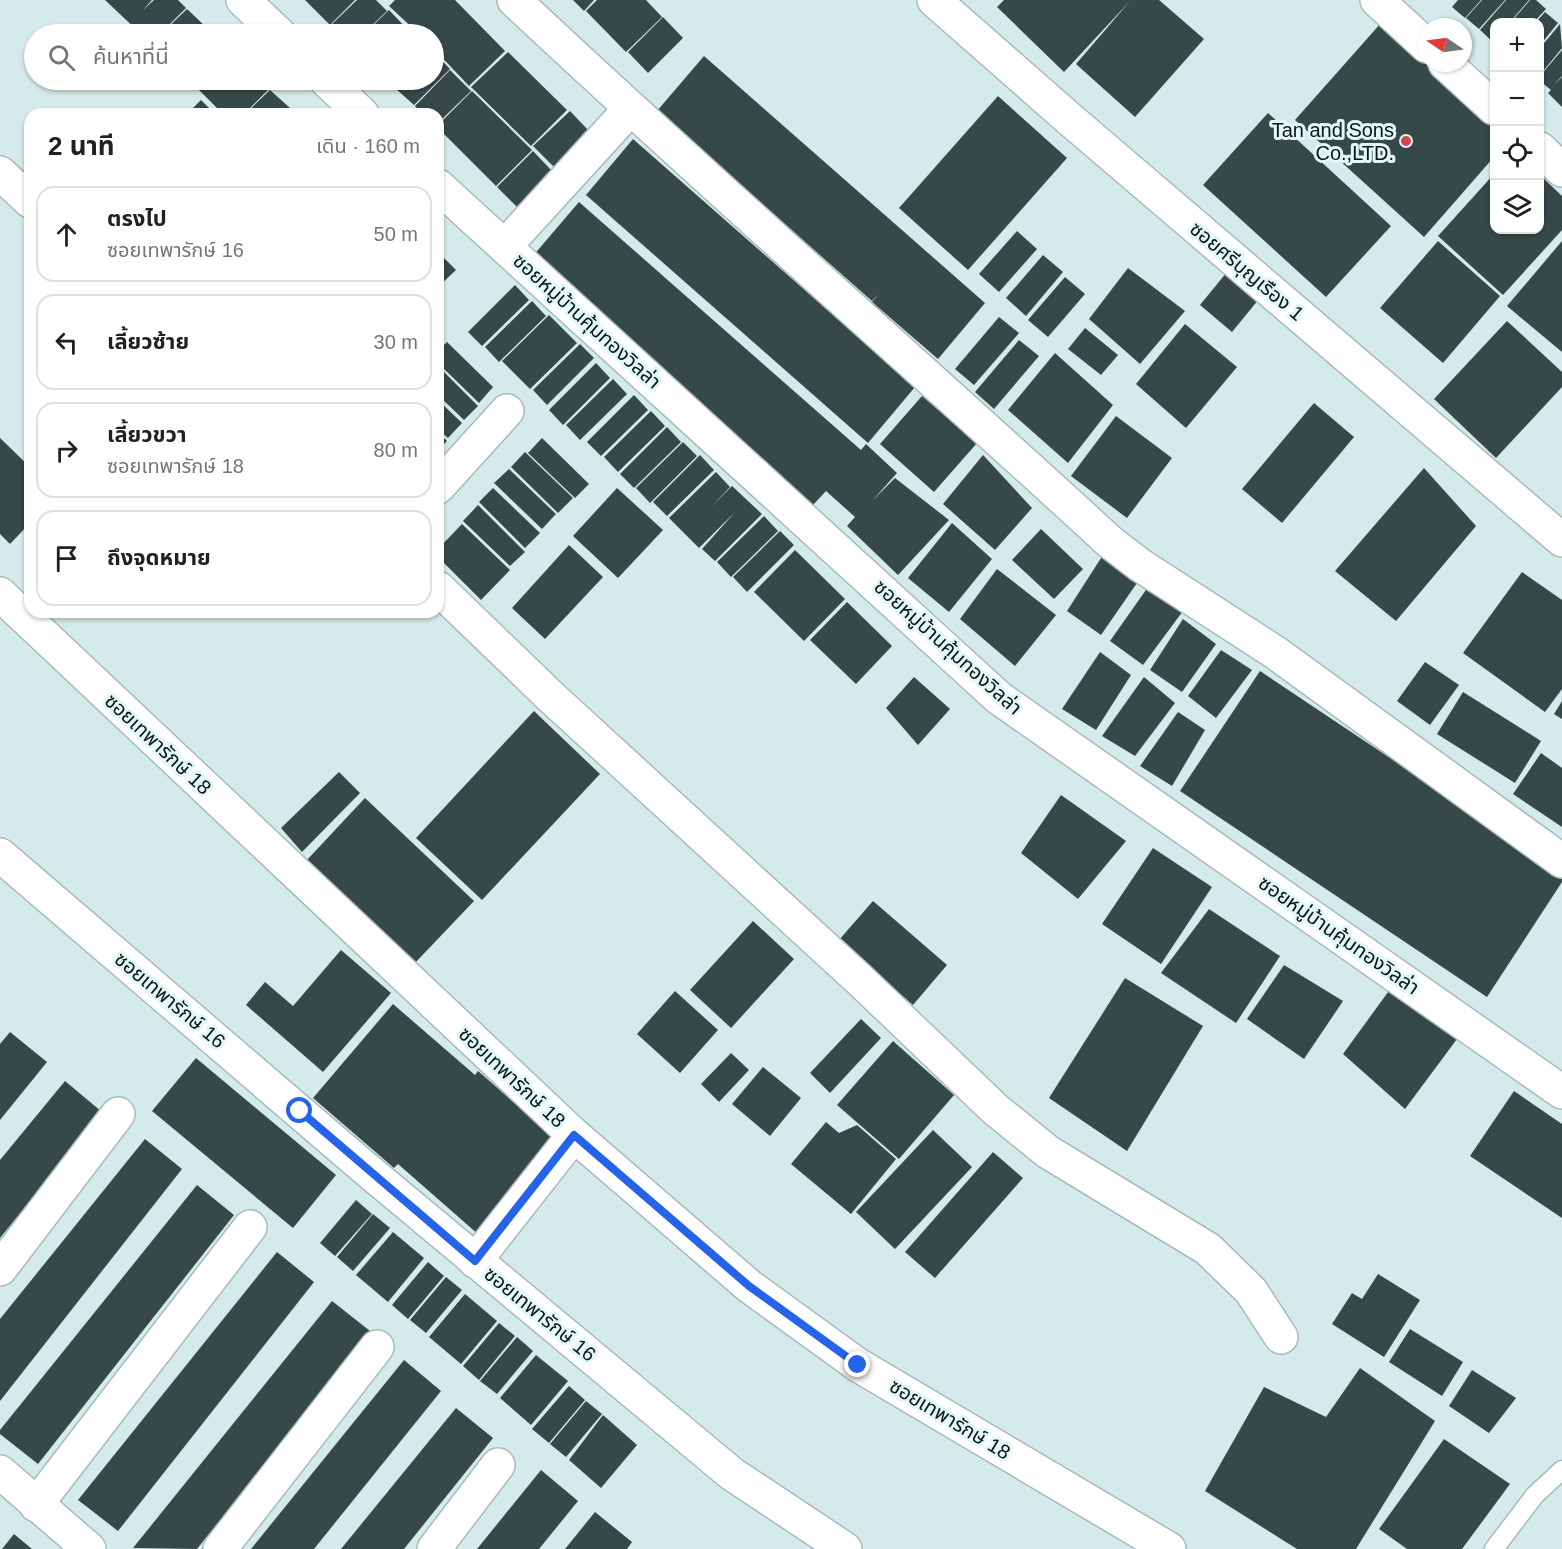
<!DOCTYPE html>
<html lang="th">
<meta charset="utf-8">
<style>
body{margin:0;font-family:Helvetica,"Noto Sans Thai",sans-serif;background:#f6f6f6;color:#202124}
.controls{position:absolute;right:18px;top:18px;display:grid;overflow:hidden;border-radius:12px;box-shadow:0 2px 4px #0004}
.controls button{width:54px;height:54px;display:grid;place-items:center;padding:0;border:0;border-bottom:2px solid #e0e0e0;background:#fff;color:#202124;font:30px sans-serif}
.compass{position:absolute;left:1418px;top:18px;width:54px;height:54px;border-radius:50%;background:#fff;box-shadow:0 2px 4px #0004;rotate:283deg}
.stop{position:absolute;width:18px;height:18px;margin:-14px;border:4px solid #2563eb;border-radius:50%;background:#fff}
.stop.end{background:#2563eb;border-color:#fff;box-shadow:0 2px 6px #0008}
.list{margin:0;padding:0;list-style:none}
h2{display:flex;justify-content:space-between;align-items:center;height:78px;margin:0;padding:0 24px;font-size:26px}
h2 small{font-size:20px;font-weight:400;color:#757577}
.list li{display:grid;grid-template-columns:39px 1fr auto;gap:18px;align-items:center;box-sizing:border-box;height:96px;margin:0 12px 12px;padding:0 12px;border:2px solid #e0e0e0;border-radius:18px}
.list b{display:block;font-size:22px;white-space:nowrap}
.list p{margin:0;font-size:20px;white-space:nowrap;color:#757577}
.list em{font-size:20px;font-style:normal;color:#757577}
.icon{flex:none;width:33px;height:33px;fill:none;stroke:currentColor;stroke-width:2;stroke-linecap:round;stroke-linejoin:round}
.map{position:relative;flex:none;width:1562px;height:1549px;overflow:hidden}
.search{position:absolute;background:#fff;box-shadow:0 2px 4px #0004;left:24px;top:24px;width:420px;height:66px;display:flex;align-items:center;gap:15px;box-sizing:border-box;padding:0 21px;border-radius:33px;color:#757577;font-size:22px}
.panel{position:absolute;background:#fff;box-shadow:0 2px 4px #0004;left:24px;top:108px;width:420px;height:510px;border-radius:18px}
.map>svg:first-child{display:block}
.building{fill:#374849}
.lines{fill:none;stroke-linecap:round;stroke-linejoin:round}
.lane-casing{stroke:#a7bbbc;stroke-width:21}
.street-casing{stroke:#a7bbbc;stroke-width:36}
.lane{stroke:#fff;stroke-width:18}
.street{stroke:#fff;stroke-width:33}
.route{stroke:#2563eb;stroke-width:8}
.poi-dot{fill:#d44451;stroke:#e2f7f8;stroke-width:2}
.labels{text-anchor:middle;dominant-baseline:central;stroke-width:6;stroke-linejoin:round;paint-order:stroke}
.poi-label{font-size:20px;fill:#0f1616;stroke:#e2f7f8;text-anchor:end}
.street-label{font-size:20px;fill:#0f1616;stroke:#e2f7f8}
</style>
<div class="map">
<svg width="1562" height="1549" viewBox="0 0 1562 1549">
<rect width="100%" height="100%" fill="#d5eaea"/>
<g class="building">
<path d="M105 0H152L143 10 154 0H178L186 8 160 34H141Z"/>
<path d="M305 0H355L330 25Z"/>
<path d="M357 0H376L387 11 363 34H340L331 25Z"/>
<path d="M395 0H455L505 51 469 86 434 49V34H419L389 6Z"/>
<path d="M573 0H594L584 11Z"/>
<path d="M597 0H646L662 17 626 52 586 11Z"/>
<path d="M1004 0H1159L1204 39 1135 117 1076 64 1130 1 1064 72 997 7Z"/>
<path d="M1458 0H1481L1465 18 1452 7Z"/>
<path d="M1482 0H1505L1479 29 1466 18Z"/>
<path d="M1506 0H1529L1510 22H1494L1493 42 1480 30Z"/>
<path d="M1530 0H1536L1546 9 1534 22H1511Z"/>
<path d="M187 9 207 28 200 34H161Z"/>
<path d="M389 10 409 31 405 34H364Z"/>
<path d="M1545 12 1558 23 1540 45V22H1536Z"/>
<path d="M663 17 683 38 648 73 628 52Z"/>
<path d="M1381 23 1494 125V157L1424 237 1295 120Z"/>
<path d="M1560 24 1562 48 1540 75V48Z"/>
<path d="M1562 50V76L1554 85 1562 77V107L1548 93 1551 90 1540 81V76Z"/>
<path d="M434 52 450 69 414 105 386 80H434Z"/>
<path d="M508 52 567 110 531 146 471 87Z"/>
<path d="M704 56 985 303 938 359 872 302 879 294 872 301 657 111Z"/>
<path d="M450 70 471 91 438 123V114H422L415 106Z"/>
<path d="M199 80H260L269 89 244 114H223L194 85Z"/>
<path d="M270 90 290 108 284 114H245Z"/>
<path d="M472 91 532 150 496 186 438 128V125Z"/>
<path d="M998 96 1067 158 968 270 899 208Z"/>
<path d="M201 100 215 114H187Z"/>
<path d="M570 111 589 131 554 167 533 146Z"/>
<path d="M1268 113 1391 226 1326 297 1203 185Z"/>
<path d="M633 139 915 387 868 443 586 195Z"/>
<path d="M533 151 553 172 517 207 497 187Z"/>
<path d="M1494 174V230H1540V175L1562 196V230L1503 295 1438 236Z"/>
<path d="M579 202 861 450 866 444 897 473 872 501 895 478 949 520 898 575 847 526 855 517 826 491 813 505 532 257Z"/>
<path d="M1017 231 1037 249 999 292 979 274Z"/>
<path d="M1438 241 1500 296 1443 363 1380 308Z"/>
<path d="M1562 241V352L1507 306Z"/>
<path d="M438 252 456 270 438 287Z"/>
<path d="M1043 255 1063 272 1026 316 1006 298Z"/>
<path d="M1128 268 1185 311 1140 364 1089 319Z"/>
<path d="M1227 272 1259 299 1232 332 1200 305Z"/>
<path d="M1065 277 1085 294 1048 337 1028 320Z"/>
<path d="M515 285 529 300 482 346 468 332Z"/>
<path d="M532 301 546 316 499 362 485 347Z"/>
<path d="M549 315 577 343 530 389 502 361Z"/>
<path d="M999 317 1019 333 974 385 955 369Z"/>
<path d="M1507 321 1562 372V387L1496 458 1434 399Z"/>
<path d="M1185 324 1237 367 1186 428 1136 384Z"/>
<path d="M1085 328 1118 355 1101 375 1068 349Z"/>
<path d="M1019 340 1039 356 994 409 975 392Z"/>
<path d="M447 342 493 387 479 403 438 363V351Z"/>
<path d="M580 344 594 358 547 405 533 390Z"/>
<path d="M1055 353 1113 405 1068 463 1008 410Z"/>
<path d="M596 363 610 378 563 425 549 410Z"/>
<path d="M438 366 478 406 464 420 438 395Z"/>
<path d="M613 379 627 394 580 440 566 425Z"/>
<path d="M634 395 648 410 601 456 587 442Z"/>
<path d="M922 396 977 443 934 492 880 444Z"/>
<path d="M438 400 462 423 448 438 438 429Z"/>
<path d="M1314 403 1354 437 1282 523 1242 489Z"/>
<path d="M651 411 665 426 618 472 604 457Z"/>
<path d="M1116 416 1172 458 1127 518 1071 476Z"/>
<path d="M667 427 681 442 634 488 620 474Z"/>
<path d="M438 432 447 441 438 450Z"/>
<path d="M0 438 30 467V523L10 544 0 534Z"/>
<path d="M542 438 589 484 575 498 528 453Z"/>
<path d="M683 442 697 456 650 503 636 488Z"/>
<path d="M525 452 573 498 558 513 511 467Z"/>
<path d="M700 455 714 470 667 516 653 502Z"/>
<path d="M983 455 1032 508 995 550 943 504Z"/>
<path d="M1424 468 1476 526 1396 621 1335 571Z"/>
<path d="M509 469 556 514 542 529 494 483Z"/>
<path d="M716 472 730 487 711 507 732 486 762 514 715 561 702 549 735 512 699 548 669 518Z"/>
<path d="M493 488 540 533 525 548 479 502Z"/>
<path d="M617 488 663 530 618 578 573 536Z"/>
<path d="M478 505 525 552 510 566 463 521Z"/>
<path d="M764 516 778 531 731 577 717 562Z"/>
<path d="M952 523 992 559 949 612 908 578Z"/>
<path d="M462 524 510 570 481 600 438 557V549Z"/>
<path d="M1041 529 1083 569 1054 599 1012 560Z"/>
<path d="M780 531 794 545 747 592 733 577Z"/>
<path d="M569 545 603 577 545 639 512 608Z"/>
<path d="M795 550 845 599 804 641 754 592Z"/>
<path d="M1103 555 1139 580 1101 635 1067 611Z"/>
<path d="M997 569 1056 615 1015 666 960 619Z"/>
<path d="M1522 572 1562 600V689L1545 712 1463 653Z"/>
<path d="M1148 587 1183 611 1143 665 1110 641Z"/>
<path d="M847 602 892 646 856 684 810 640Z"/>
<path d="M1183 619 1216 644 1182 692 1150 670Z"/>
<path d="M1221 650 1252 670 1216 718 1188 696Z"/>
<path d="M1100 652 1131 675 1096 730 1062 709Z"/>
<path d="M1425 662 1459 685 1430 725 1397 701Z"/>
<path d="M1260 671 1562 873V882L1487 997 1180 791Z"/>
<path d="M914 677 950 709 918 745 886 708Z"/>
<path d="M1144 677 1175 703 1135 756 1102 736Z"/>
<path d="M1463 692 1541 741 1515 783 1437 734Z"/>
<path d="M1562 701V719L1554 714Z"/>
<path d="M534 711 600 774 482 900 416 838Z"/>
<path d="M1178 712 1205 730 1172 786 1140 766Z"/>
<path d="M1541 753 1562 768V827L1513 794Z"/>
<path d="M339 772 360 793 302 852 281 828Z"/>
<path d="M1061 795 1126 841 1078 899 1021 853Z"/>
<path d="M365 798 474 901 414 964 306 861Z"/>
<path d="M1153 848 1212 887 1161 964 1102 924Z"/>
<path d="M873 901 947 965 913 1005 839 940Z"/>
<path d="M1209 909 1280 956 1236 1023 1161 973Z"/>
<path d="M753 921 794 959 731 1028 690 990Z"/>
<path d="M341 950 391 993 323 1072 246 1005 265 982 293 1006Z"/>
<path d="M1284 965 1343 1001 1304 1059 1247 1019Z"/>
<path d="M1125 978 1203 1026 1127 1151 1049 1098Z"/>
<path d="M1391 988 1457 1039 1405 1109 1343 1054Z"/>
<path d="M675 991 718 1030 680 1073 637 1034Z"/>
<path d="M393 1004 475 1075 478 1071 559 1142 479 1235 398 1164 394 1168 313 1098Z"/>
<path d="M861 1019 881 1038 830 1093 810 1073Z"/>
<path d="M10 1032 47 1062 0 1120V1044Z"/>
<path d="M893 1041 954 1095 899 1159 837 1105Z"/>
<path d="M731 1053 749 1070 719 1102 701 1084Z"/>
<path d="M196 1058 336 1175 293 1228 152 1111Z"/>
<path d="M763 1067 801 1098 770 1136 732 1104Z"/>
<path d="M65 1081 102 1112 0 1238V1160Z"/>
<path d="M1514 1091 1562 1124V1218L1470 1156Z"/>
<path d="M826 1122 839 1133 857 1125 896 1159 851 1214 791 1164Z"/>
<path d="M933 1130 972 1167 895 1249 856 1212Z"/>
<path d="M145 1139 182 1169 0 1401V1319Z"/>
<path d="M993 1152 1023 1178 935 1278 905 1252Z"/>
<path d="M197 1185 234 1215 38 1464 0 1434V1430Z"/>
<path d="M356 1200 372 1214 335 1256 320 1243Z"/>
<path d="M373 1214 390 1228 353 1271 337 1257Z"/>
<path d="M393 1232 424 1258 388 1302 356 1275Z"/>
<path d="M277 1252 314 1282 118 1531 78 1500Z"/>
<path d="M428 1262 444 1276 408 1319 392 1305Z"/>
<path d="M1378 1274 1420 1300 1384 1357 1332 1324 1352 1293 1362 1299Z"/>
<path d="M446 1277 462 1290 426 1333 410 1320Z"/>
<path d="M465 1294 497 1321 461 1364 429 1337Z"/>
<path d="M332 1301 370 1331 197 1549 133 1548Z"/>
<path d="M499 1323 515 1336 479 1380 463 1366Z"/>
<path d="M1410 1329 1463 1362 1442 1396 1389 1362Z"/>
<path d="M517 1337 533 1351 497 1394 480 1381Z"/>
<path d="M536 1355 568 1381 531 1425 500 1398Z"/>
<path d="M404 1360 441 1391 314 1549H251Z"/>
<path d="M1360 1368 1435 1421 1356 1549H1297L1205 1491 1264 1387 1326 1417Z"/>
<path d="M1472 1370 1516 1398 1489 1433 1449 1406Z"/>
<path d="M569 1386 585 1400 549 1443 532 1429Z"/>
<path d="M586 1401 602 1414 566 1457 550 1444Z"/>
<path d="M456 1408 493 1438 404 1549H341Z"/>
<path d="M603 1415 637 1445 601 1488 569 1460Z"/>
<path d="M1444 1439 1510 1484 1462 1549H1407L1379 1529Z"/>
<path d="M541 1470 578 1501 539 1549H477Z"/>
<path d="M595 1512 632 1542 627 1549H565Z"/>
<path d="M14 1534 32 1549H2Z"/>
</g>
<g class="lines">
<defs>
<path id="lane" d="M1494 1549 1535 1495 1562 1470"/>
<g id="street">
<path d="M243 0 279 34"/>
<path d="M514 0C710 184 912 360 1110 542L1140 565 1276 653 1562 861"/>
<path d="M934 0 1066 116 1562 540"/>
<path d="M1377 0 1427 46"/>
<path d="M1445 63 1494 108"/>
<path d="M326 80 362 114"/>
<path d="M1540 149 1562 170"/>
<path d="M0 173 30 201"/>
<path d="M438 186 999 698 1562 1092"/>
<path d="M505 246 630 109"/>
<path d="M438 487 507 411"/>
<path d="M438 588 550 696 861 981 995 1109 1048 1152 1208 1249 1251 1291 1281 1337"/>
<path d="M0 594 574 1135 749 1286 858 1365 1169 1549"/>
<path d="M0 855 366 1169 732 1474 845 1549"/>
<path d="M475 1261 574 1135"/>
<path d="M0 1269 118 1114"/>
<path d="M0 1472 89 1549"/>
<path d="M36 1505 250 1227"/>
<path d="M220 1549 377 1347"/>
<path d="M434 1549 498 1465"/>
</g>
</defs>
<use href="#lane" class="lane-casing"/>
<use href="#street" class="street-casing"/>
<use href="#lane" class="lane"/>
<use href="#street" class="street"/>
</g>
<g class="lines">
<path class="route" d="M300 1111 475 1261 574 1135 749 1286 858 1365"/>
</g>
<circle class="poi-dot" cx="1406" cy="141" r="6"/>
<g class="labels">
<g class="poi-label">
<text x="1394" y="130">Tan and Sons<tspan x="1394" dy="23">Co.,LTD.</tspan></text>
</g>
<g class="street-label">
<text transform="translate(1247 271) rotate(40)">ซอยศรีบุญเรือง 1</text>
<text transform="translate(587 321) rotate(42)">ซอยหมู่บ้านคุ้มทองวิลล่า</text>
<text transform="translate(948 647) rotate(42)">ซอยหมู่บ้านคุ้มทองวิลล่า</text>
<text transform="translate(158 744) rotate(43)">ซอยเทพารักษ์ 18</text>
<text transform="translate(1339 935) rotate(35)">ซอยหมู่บ้านคุ้มทองวิลล่า</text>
<text transform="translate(170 1000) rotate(40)">ซอยเทพารักษ์ 16</text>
<text transform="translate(512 1077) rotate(43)">ซอยเทพารักษ์ 18</text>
<text transform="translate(540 1314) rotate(39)">ซอยเทพารักษ์ 16</text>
<text transform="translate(950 1419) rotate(31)">ซอยเทพารักษ์ 18</text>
</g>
</g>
</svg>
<div class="controls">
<button>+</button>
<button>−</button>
<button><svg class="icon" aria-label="locate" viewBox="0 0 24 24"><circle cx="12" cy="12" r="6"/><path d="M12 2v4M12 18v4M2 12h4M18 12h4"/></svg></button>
<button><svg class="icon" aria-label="layers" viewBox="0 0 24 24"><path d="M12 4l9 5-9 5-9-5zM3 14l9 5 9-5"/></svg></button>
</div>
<svg class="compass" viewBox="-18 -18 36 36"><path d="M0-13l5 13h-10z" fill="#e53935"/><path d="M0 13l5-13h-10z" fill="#757577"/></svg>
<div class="stop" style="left:300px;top:1111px"></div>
<div class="stop end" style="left:858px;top:1365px"></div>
<div class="search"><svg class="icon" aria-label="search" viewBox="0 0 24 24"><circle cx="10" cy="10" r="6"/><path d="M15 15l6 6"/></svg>ค้นหาที่นี่</div>
<section class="panel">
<h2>2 นาที<small>เดิน · 160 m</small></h2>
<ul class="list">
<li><svg class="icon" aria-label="ahead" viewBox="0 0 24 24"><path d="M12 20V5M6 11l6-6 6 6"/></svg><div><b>ตรงไป</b><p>ซอยเทพารักษ์ 16</p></div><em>50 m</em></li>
<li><svg class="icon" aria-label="left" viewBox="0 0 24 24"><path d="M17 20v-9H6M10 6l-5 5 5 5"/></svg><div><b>เลี้ยวซ้าย</b></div><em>30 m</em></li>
<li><svg class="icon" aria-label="right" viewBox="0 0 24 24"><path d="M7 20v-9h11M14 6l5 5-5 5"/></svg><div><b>เลี้ยวขวา</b><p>ซอยเทพารักษ์ 18</p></div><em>80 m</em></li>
<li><svg class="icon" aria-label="arrive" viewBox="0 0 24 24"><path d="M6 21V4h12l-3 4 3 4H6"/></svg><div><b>ถึงจุดหมาย</b></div></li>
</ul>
</section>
</div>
